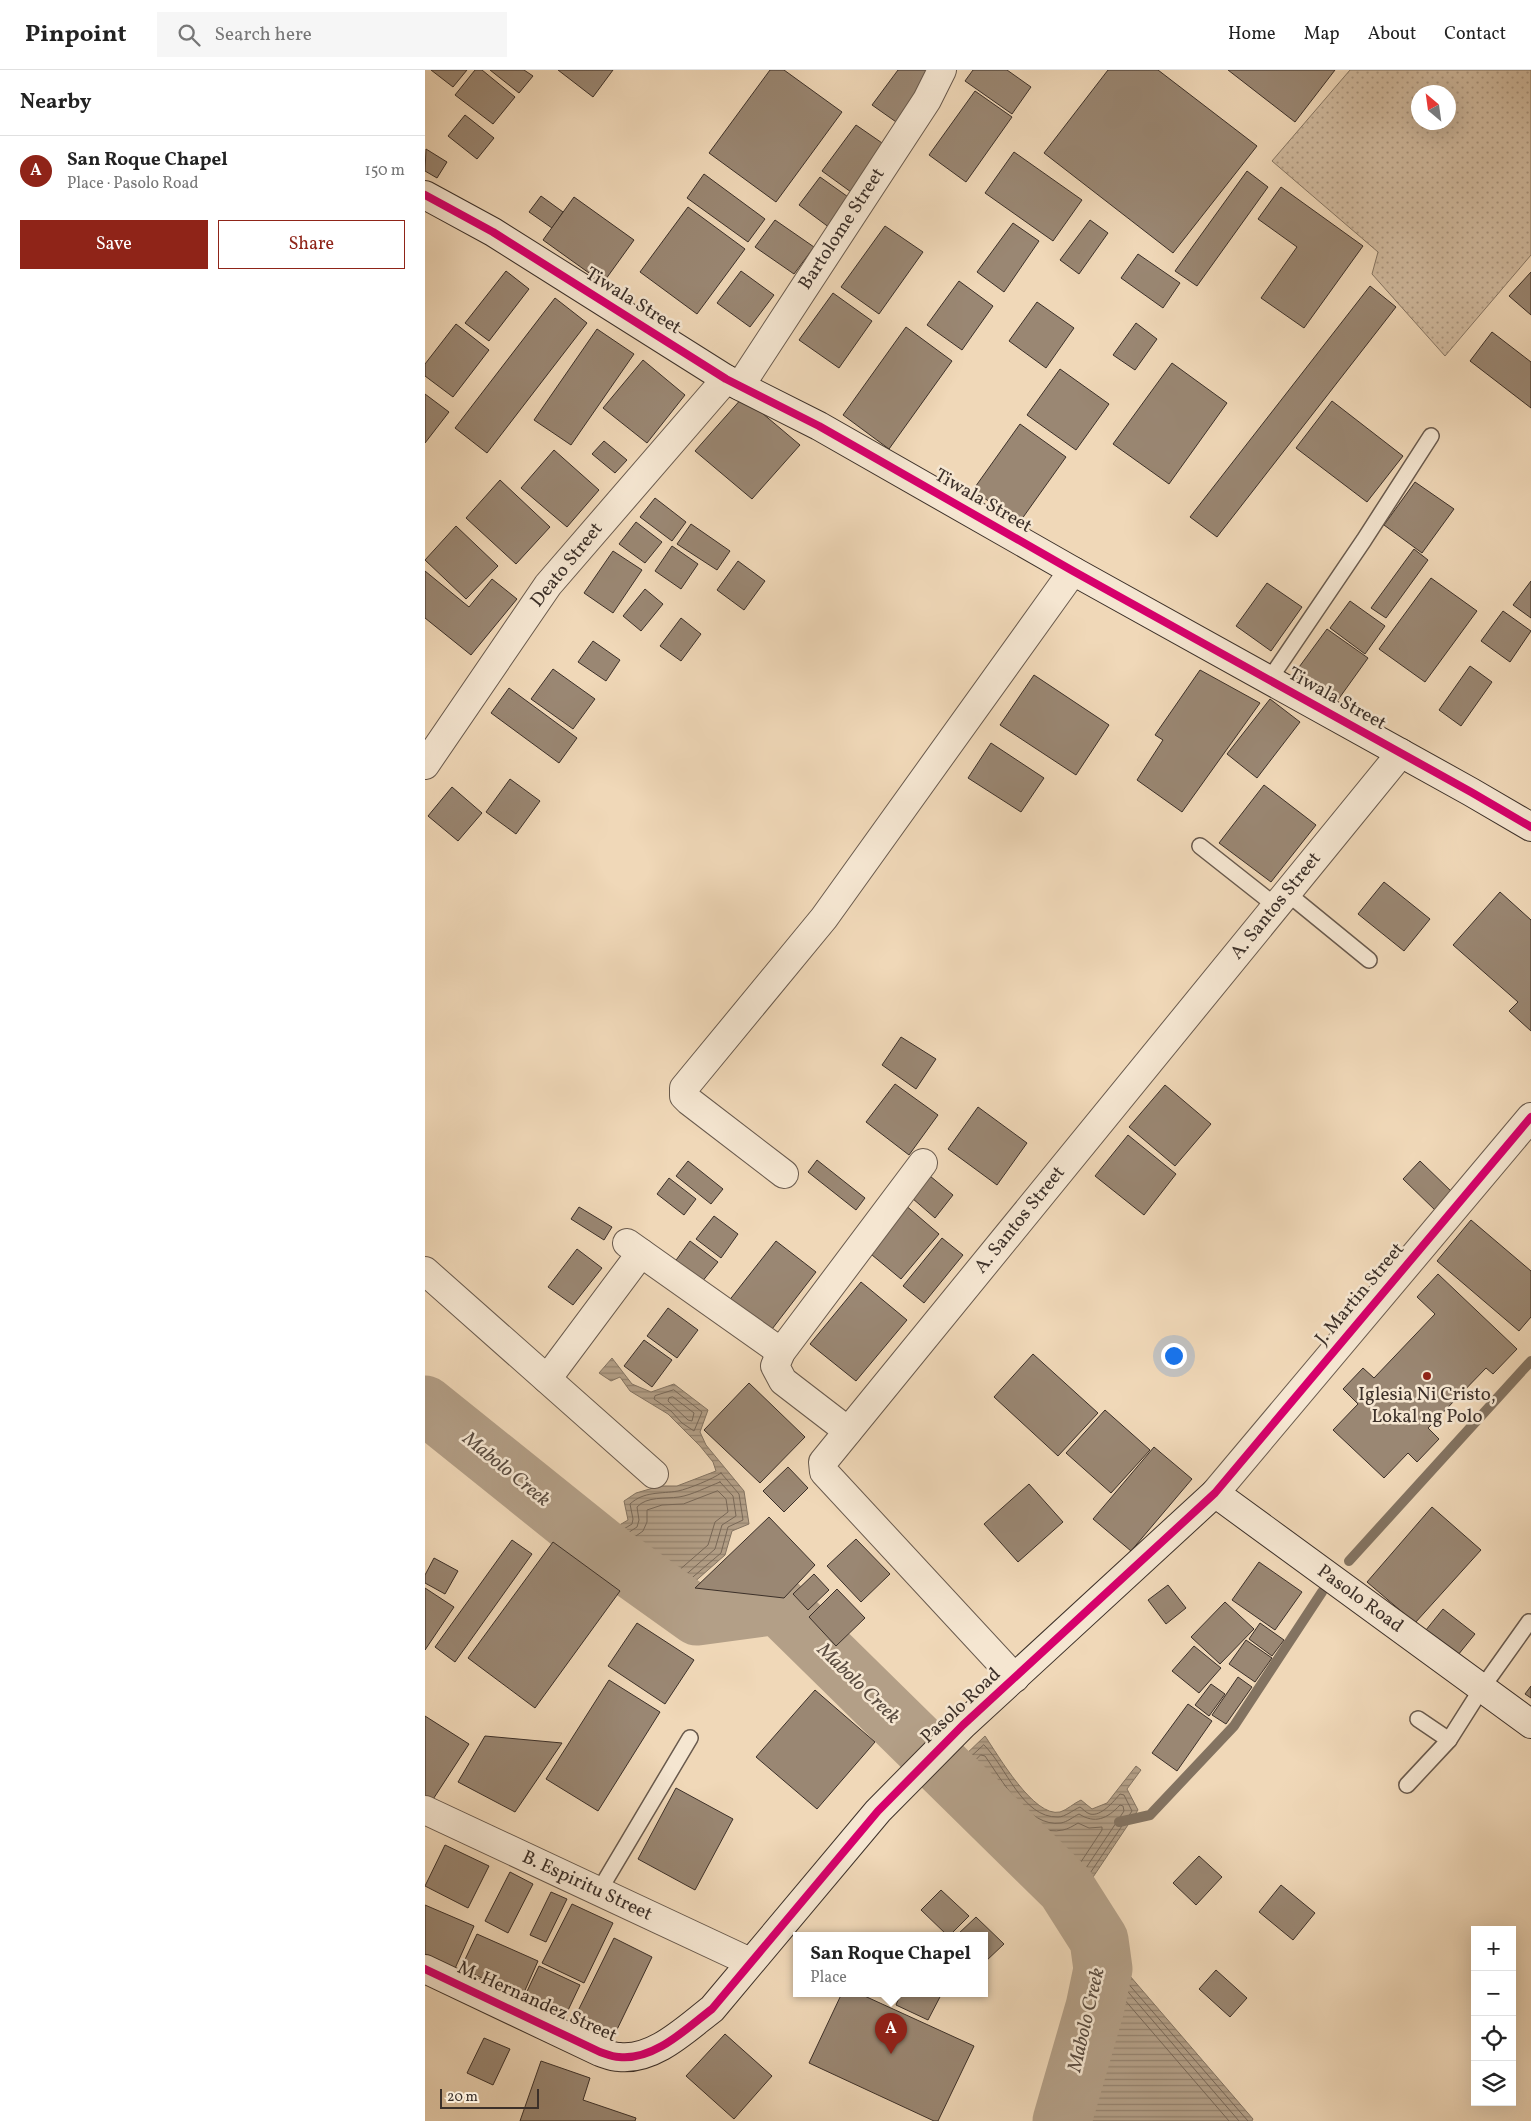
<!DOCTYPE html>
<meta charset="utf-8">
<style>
body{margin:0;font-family:Vollkorn,serif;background:#f6f6f6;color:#222}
.controls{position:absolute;right:15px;bottom:15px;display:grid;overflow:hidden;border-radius:0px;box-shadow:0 5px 20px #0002}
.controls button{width:45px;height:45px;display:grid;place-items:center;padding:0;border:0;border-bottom:1px solid #e0e0e0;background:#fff;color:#222;font:25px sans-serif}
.compass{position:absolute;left:986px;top:15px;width:45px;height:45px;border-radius:50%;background:#fff;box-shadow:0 5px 20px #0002;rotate:331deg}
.scale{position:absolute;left:15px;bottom:12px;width:99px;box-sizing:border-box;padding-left:5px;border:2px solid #3c3029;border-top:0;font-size:14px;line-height:18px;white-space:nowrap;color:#3c3029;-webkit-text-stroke:4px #f5e6d1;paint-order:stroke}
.you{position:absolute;left:748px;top:1285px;width:18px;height:18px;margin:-12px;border:4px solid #fff;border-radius:50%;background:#1a73e8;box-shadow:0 0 0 8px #1a73e833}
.badge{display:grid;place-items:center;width:32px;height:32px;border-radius:50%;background:#8f2418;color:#fff;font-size:16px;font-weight:700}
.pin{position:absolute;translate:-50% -41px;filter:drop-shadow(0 1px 2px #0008)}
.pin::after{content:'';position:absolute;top:26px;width:18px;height:15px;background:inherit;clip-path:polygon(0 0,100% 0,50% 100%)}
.popup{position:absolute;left:368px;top:1862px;width:195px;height:65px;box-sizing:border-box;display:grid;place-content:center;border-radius:0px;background:#fff;filter:drop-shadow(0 1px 4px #0005);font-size:16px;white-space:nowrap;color:#767676}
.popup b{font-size:19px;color:#222}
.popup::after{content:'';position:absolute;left:50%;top:100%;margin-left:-10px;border:10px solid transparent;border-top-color:#fff}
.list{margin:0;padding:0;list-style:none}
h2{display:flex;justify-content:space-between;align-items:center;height:65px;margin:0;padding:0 20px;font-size:21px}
h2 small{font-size:16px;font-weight:400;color:#767676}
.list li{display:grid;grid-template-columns:32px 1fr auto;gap:15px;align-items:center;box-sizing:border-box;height:70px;padding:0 20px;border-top:1px solid #e0e0e0}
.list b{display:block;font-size:19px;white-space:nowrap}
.list p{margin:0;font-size:16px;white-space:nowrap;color:#767676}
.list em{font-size:16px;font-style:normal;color:#767676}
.actions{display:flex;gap:10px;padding:15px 20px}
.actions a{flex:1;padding:11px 0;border:1px solid #8f2418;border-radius:0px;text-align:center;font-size:18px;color:#8f2418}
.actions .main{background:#8f2418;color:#fff}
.icon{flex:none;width:28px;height:28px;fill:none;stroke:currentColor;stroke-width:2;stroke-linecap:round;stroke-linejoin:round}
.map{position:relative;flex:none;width:1106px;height:2051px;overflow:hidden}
header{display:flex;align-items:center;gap:30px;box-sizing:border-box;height:70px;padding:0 25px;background:#fff;border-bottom:1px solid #e0e0e0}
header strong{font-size:24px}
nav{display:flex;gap:28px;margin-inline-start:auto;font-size:18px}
.search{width:350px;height:45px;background:#f6f6f6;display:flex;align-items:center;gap:12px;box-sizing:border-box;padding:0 18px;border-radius:0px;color:#767676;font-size:19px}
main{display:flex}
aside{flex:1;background:#fff}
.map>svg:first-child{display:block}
.grass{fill:url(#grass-dots);stroke:#867664;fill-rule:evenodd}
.water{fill:url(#water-rules);stroke:#837361}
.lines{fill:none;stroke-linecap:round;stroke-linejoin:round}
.shore{stroke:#786858;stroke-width:1}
.stream{stroke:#837361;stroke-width:10}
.river{stroke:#b39f87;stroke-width:59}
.building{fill:#9a8773;stroke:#3c3029}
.lane-casing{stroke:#695a4d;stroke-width:18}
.street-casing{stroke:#695a4d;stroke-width:30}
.secondary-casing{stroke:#3c3029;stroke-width:30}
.lane{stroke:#f5e6d1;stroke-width:15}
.street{stroke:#f5e6d1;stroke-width:28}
.secondary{stroke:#f5e6d1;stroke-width:28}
.cycleway-casing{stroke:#f5e6d1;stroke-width:11}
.cycleway{stroke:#d6006c;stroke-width:8}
.poi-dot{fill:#8f2418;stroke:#f5e6d1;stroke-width:2}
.labels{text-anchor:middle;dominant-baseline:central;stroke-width:5;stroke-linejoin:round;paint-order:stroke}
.street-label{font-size:19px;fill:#3c3029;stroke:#f5e6d1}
.poi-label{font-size:19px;fill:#3c3029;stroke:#f5e6d1}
.water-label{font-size:20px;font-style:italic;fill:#5a4c40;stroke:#f5e6d1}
</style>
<header>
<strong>Pinpoint</strong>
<div class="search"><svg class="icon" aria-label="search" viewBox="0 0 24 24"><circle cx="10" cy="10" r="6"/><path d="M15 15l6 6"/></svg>Search here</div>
<nav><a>Home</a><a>Map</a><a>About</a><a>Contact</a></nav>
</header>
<main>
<aside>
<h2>Nearby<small></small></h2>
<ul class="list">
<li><span class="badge">A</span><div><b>San Roque Chapel</b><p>Place · Pasolo Road</p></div><em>150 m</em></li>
</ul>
<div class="actions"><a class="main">Save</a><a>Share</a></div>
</aside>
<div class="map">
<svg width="1106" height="2051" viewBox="0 0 1106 2051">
<defs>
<pattern id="grass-dots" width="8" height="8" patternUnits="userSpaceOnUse" patternTransform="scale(1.25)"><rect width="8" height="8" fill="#d1bba0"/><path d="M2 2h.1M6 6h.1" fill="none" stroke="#ab9882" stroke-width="1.8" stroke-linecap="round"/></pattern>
<pattern id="water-rules" width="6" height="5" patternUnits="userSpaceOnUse" patternTransform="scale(1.25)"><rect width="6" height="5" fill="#b39f87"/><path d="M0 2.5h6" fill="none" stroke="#93826e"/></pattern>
</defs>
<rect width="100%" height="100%" fill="#f0d8b8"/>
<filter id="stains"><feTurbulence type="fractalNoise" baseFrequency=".004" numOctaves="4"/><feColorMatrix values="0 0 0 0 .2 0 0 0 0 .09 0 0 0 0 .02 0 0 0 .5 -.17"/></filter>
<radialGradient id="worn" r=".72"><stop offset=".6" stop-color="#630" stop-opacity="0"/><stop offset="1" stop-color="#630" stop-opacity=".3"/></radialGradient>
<path class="grass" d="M925 0H1106V185L1020 286 947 204 953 182 847 91ZM994 22H1024V52H994Z"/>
<g class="water">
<path d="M187 1288 207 1314 226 1322 249 1314 283 1340 275 1362 281 1375 319 1421 324 1454 307 1461 300 1485 266 1515 273 1536 260 1552 160 1475 203 1450 199 1431 211 1423 235 1416H252L291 1401 288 1392 275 1376 243 1344 205 1321 195 1307 186 1311 174 1303Z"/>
<path d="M560 1666C573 1685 609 1748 635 1742 642 1740 649 1733 656 1730L667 1739 682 1733 711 1696 716 1700 702 1719 713 1740 656 1825 640 1831 514 1710Z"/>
<path d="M674 1870 828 2049 827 2051H637L670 1937Z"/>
</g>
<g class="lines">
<g class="shore">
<path d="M249 1320 277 1342 269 1361 257 1353 246 1341 229 1329 230 1326Z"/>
<path d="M248 1327 269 1343 267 1351 263 1350 243 1331 244 1328Z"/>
<path d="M296 1403 314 1424 318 1450 303 1457 296 1483 262 1512 261 1517 267 1535 258 1544 172 1478 171 1476 207 1454 208 1449 205 1434C219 1421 236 1424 253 1421 263 1419 288 1409 296 1403Z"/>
<path d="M295 1412 308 1426 311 1446 297 1455 290 1479 256 1509 255 1518 260 1532 259 1534H256L183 1478 184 1475 212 1457 214 1450 212 1437C222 1426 240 1429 254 1427 267 1425 282 1417 295 1412Z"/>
<path d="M293 1421 301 1429 303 1442 290 1452 283 1475 252 1502 246 1516 243 1515 196 1479 197 1476 218 1461 222 1452V1440L237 1435 258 1434Z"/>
<path d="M559 1675C581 1696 597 1748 633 1747 640 1747 648 1740 655 1737 657 1738 661 1743 665 1744 676 1747 689 1731 695 1724L699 1725 707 1741 653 1821 640 1824 523 1712V1708Z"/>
<path d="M556 1685 560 1686C576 1709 603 1758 636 1753 642 1752 648 1747 654 1744 670 1754 682 1749 695 1735L698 1736 699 1741 649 1816 642 1817 532 1712V1709Z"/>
<path d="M555 1697H559C576 1721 602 1768 638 1760 643 1759 648 1756 653 1753L664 1758 677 1757V1760L646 1807H642L543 1712V1709Z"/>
<path d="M642 2051 675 1938 678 1889 680 1887 823 2051"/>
<path d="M648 2051 681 1939 683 1905 686 1902 814 2051"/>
<path d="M656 2051 688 1942 689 1923 692 1921 804 2051"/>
</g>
<g class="stream">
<path d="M924 1491 1106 1291"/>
<path d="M694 1752 725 1745 809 1656 897 1522"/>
</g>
<path class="river" d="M0 1335 188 1486 272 1546 353 1535 641 1818 674 1870 678 1899 670 1937 637 2051"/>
</g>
<g class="building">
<path d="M6 0H42L28 17Z"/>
<path d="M50 0H57L90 27 68 54 30 25Z"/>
<path d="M65 0H99L108 6 94 23Z"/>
<path d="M133 0H188L168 27Z"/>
<path d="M345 0H359L417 42 351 132 284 83Z"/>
<path d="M473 0H500L509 6 474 54 447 35Z"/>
<path d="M548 0H582L606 17 587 44 540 11Z"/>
<path d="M683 0H733L832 76 748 183 619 83Z"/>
<path d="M803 0H910L870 52Z"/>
<path d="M550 21 587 47 541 112 504 85Z"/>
<path d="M40 45 69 68 52 89 23 66Z"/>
<path d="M431 55 460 75 426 122 397 101Z"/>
<path d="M1 79 22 92 12 108 0 101Z"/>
<path d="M589 82 657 130 628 171 560 123Z"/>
<path d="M822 101 843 117 772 216 750 201Z"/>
<path d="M279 104 340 149 323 172 262 128Z"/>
<path d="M395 107 426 129 405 158 374 135Z"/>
<path d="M856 117 938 176 879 258 836 228 872 177 833 149Z"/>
<path d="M116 126 138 142 127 158 104 142Z"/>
<path d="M149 127 209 170 178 213 118 170Z"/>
<path d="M263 137 320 179 272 244 215 202Z"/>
<path d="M350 150 389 177 369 204 330 177Z"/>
<path d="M665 150 683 163 654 204 635 190Z"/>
<path d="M588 153 614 171 579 222 552 202Z"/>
<path d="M460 156 498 182 454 244 416 217Z"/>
<path d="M713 184 755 213 738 238 696 208Z"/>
<path d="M81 201 104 219 64 271 40 253Z"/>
<path d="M316 201 349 225 325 257 292 233Z"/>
<path d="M1106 202V245L1084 226Z"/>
<path d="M534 211 568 236 537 280 502 255Z"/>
<path d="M945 216 971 237 792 467 765 447Z"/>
<path d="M408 223 447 251 414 298 374 270Z"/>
<path d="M130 228 162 253 62 383 30 358Z"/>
<path d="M612 232 649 258 621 298 584 271Z"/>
<path d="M711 253 732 269 710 300 688 285Z"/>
<path d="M31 254 64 280 28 327 0 306V294Z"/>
<path d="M481 257 527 291 464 379 418 345Z"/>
<path d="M172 259 209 284 146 375 109 350Z"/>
<path d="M1067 262 1106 292V338L1045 291Z"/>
<path d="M218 290 260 325 222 373 178 338Z"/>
<path d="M747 293 802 333 744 414 688 374Z"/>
<path d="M635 299 684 334 651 380 602 345Z"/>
<path d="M0 324 24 342 0 373Z"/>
<path d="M318 327 375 375 327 429 270 381Z"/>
<path d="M907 331 978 386 942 432 871 378Z"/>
<path d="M595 354 641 387 594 453 548 420Z"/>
<path d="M179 371 202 390 190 403 167 384Z"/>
<path d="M129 380 174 420 142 457 96 418Z"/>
<path d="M75 410 125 457 91 494 41 448Z"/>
<path d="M990 412 1029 439 997 483 959 455Z"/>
<path d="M230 428 261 452 247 471 215 447Z"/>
<path d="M211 452 237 472 220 493 194 474Z"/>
<path d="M266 454 305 481 292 500 252 474Z"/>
<path d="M31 456 73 496 41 529 0 490Z"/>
<path d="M247 476 273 494 256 519 230 501Z"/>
<path d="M989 479 1003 490 961 548 946 538Z"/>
<path d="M188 481 217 500 188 543 159 523Z"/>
<path d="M313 491 340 511 319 540 292 520Z"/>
<path d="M0 501 44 537 67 509 92 529 46 585 0 548Z"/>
<path d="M1006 508 1052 541 1000 612 954 579Z"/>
<path d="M1106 511V548L1088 535Z"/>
<path d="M842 513 877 537 846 581 811 556Z"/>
<path d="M220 519 238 534 216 561 198 546Z"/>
<path d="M925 531 960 556 940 584 905 558Z"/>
<path d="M1078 541 1106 561 1085 592 1056 571Z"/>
<path d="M256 548 276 564 256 591 235 576Z"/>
<path d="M902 559 943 588 910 634 869 604Z"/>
<path d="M168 571 195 590 181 611 153 592Z"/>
<path d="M1045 596 1067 612 1036 656 1014 640Z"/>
<path d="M128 599 170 629 148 659 106 629Z"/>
<path d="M775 600 835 633 757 742 712 710 738 670 730 665Z"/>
<path d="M609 605 684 655 651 705 575 655Z"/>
<path d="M84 618 152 668 134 693 66 643Z"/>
<path d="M845 629 875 652 832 708 802 684Z"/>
<path d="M566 673 619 708 596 742 543 708Z"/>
<path d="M85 709 115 731 91 764 61 742Z"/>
<path d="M839 715 891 755 846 812 794 773Z"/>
<path d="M27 717 57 743 33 771 3 746Z"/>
<path d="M959 812 1005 849 979 881 933 844Z"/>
<path d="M1075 822 1106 850V961L1084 941 1093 932 1028 875Z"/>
<path d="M476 967 511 989 491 1019 457 995Z"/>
<path d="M470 1014 513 1045 484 1085 441 1052Z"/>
<path d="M740 1015 786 1054 750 1096 704 1057Z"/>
<path d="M553 1037 602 1073 572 1115 523 1079Z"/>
<path d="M703 1065 751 1104 719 1145 670 1106Z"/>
<path d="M392 1090 440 1128 431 1140 383 1102Z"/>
<path d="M263 1091 298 1119 286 1134 251 1106Z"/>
<path d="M995 1091 1028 1123 1011 1141 978 1109Z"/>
<path d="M505 1106 528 1125 510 1148 487 1128Z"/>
<path d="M244 1108 271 1129 259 1145 232 1124Z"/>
<path d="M479 1134 514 1164 476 1209 441 1180Z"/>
<path d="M154 1137 187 1157 179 1170 146 1149Z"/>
<path d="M289 1146 313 1164 296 1188 271 1169Z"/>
<path d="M1046 1150 1106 1201V1247L1094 1261 1012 1191Z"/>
<path d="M517 1168 538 1185 499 1233 478 1216Z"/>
<path d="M265 1171 293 1192 276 1213 249 1193Z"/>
<path d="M351 1171 391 1202 344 1263 303 1232Z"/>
<path d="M152 1179 177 1198 148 1235 123 1217Z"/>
<path d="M1013 1204 1092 1279 1068 1304 1061 1298 1003 1358 1014 1369 992 1392 983 1383 959 1408 908 1360 933 1334 918 1319 938 1298 949 1308 1010 1244 992 1227Z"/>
<path d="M436 1212 482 1250 431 1311 385 1274Z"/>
<path d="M243 1238 273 1260 252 1288 222 1266Z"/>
<path d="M219 1270 247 1290 227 1317 199 1296Z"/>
<path d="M608 1284 673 1343 633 1386 569 1327Z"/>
<path d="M324 1313 380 1367 335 1413 279 1360Z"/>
<path d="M680 1340 725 1380 686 1423 641 1383Z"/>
<path d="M729 1377 767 1409 706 1481 668 1449Z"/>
<path d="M363 1397 383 1418 359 1442 338 1421Z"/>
<path d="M604 1414 638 1452 593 1492 559 1454Z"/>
<path d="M1007 1437 1056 1480 990 1553 942 1512Z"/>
<path d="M344 1447 390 1495 359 1528 270 1518Z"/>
<path d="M431 1469 465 1504 436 1532 402 1496Z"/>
<path d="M87 1470 107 1484 30 1592 10 1577Z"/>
<path d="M128 1472 195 1521 110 1638 43 1588Z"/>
<path d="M9 1488 33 1501 20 1524 0 1513V1505Z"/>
<path d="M834 1492 877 1522 850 1560 807 1530Z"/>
<path d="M389 1504 404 1520 383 1540 368 1524Z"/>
<path d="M743 1515 761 1538 741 1554 723 1530Z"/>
<path d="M0 1518 29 1537 0 1580Z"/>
<path d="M412 1519 440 1548 411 1576 384 1547Z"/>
<path d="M800 1532 829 1559 795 1594 766 1567Z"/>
<path d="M1018 1539 1050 1564 1033 1585 1001 1560Z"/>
<path d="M212 1553 269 1590 240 1634 183 1596Z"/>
<path d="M835 1553 859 1570 847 1586 824 1569Z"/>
<path d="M821 1570 847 1588 830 1612 804 1594Z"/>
<path d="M769 1576 796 1598 774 1623 747 1601Z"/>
<path d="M813 1607 827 1617 801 1654 787 1645Z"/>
<path d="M184 1610 235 1642 173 1741 121 1709Z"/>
<path d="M786 1614 800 1624 784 1646 770 1635Z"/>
<path d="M1106 1616V1628L1100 1624Z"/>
<path d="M390 1620 450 1672 392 1739 331 1687Z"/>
<path d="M763 1634 787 1651 752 1701 727 1683Z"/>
<path d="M0 1646 44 1674 3 1737 0 1735Z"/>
<path d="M60 1666 137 1673 90 1742 33 1712Z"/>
<path d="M251 1718 308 1749 270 1820 213 1789Z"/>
<path d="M20 1775 64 1796 43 1838 0 1816Z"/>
<path d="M774 1786 797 1807 771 1835 748 1813Z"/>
<path d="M85 1802 108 1814 83 1863 60 1851Z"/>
<path d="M856 1815 890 1843 868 1870 834 1842Z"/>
<path d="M516 1820 544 1846 525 1865H522L496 1840Z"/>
<path d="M126 1822 142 1829 121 1872 105 1865Z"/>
<path d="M147 1834 188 1853 159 1913 117 1893Z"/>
<path d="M0 1835 49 1856 28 1903 0 1891Z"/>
<path d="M551 1847 579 1874 560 1892V1865H532Z"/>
<path d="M52 1864 113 1891 97 1927 36 1898Z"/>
<path d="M189 1868 227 1887 186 1972 147 1953Z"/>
<path d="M114 1896 155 1915 137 1953 96 1934Z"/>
<path d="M791 1900 822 1928 805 1947 774 1919Z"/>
<path d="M417 1923H433L549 1976 513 2051H509L384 1993Z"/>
<path d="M476 1923H511L516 1925 503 1950 471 1935Z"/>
<path d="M300 1964 347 2006 309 2049 261 2006Z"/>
<path d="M59 1968 85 1979 68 2015 42 2003Z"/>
<path d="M116 1991 165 2008 158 2030 211 2048 210 2051H95Z"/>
</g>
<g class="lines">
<defs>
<g id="lane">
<path d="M844 610 939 470 1006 366"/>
<path d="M775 776 851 836"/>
<path d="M862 823 944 890"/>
<path d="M993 1649 1024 1670"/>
<path d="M982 1715 1024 1670 1057 1618 1104 1552"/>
<path d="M174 1821 265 1668"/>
</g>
<g id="street">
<path d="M315 316 502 30 517 0"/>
<path d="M0 695 123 515 301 309"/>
<path d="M359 1104 264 1031 259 1026V1018L399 848 648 501"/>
<path d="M202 1173 356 1282"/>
<path d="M0 1201 229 1404"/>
<path d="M122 1309 216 1183"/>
<path d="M423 1361 358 1311 350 1296 356 1282 498 1093"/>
<path d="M790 1423 1106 1047"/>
<path d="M590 1608 399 1402 398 1392 976 683"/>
<path d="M0 1740 325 1892"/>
</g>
<g id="secondary">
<path d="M0 125 68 162 301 309 394 356 648 501 1046 722 1106 757"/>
<path d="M0 1899 175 1982C181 1984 188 1987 194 1987 229 1991 262 1958 287 1939L453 1741 538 1655 790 1423 1106 1654"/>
</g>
</defs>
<use href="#lane" class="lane-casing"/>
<use href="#street" class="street-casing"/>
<use href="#secondary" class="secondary-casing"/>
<use href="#lane" class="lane"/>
<use href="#street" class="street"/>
<use href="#secondary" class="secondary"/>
<defs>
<g id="cycleway">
<path d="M0 125 68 162 301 309 394 356 648 501 1046 722 1106 757"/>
<path d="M0 1899 175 1982C181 1984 188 1987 194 1987 229 1991 262 1958 287 1939L453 1741 538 1655 790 1423 1106 1047"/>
</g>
</defs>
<use href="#cycleway" class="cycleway-casing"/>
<use href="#cycleway" class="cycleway"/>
</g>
<circle class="poi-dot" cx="1002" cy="1306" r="5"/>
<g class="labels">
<g class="street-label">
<text transform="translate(417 159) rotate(-57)">Bartolome Street</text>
<text transform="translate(208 231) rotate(32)">Tiwala Street</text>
<text transform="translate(558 431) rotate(30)">Tiwala Street</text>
<text transform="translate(142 495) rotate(-51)">Deato Street</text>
<text transform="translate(912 629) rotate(29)">Tiwala Street</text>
<text transform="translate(851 836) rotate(-51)">A. Santos Street</text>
<text transform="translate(595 1150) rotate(-51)">A. Santos Street</text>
<text transform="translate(935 1224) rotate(-50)">J. Martin Street</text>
<text transform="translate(935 1529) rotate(36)">Pasolo Road</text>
<text transform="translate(536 1636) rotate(-43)">Pasolo Road</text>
<text transform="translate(162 1816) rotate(25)">B. Espiritu Street</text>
<text transform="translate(112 1932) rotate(24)">M. Hernandez Street</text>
</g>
<g class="poi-label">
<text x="1002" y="1325">Iglesia Ni Cristo,<tspan x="1002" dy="22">Lokal ng Polo</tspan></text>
</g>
<g class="water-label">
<text transform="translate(81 1400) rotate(39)">Mabolo Creek</text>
<text transform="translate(433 1614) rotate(44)">Mabolo Creek</text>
<text transform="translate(662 1950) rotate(-77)">Mabolo Creek</text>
</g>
</g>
<rect width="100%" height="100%" filter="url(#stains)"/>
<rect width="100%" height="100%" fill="url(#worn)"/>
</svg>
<div class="controls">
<button>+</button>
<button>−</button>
<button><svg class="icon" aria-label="locate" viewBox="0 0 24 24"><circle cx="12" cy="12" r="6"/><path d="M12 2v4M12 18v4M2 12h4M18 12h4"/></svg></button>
<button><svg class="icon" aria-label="layers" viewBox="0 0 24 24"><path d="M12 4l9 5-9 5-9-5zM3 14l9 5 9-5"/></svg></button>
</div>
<svg class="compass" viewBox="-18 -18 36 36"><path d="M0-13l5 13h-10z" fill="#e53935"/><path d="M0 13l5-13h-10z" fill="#767676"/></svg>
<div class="scale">20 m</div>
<div class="you"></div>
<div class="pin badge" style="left:466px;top:1984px">A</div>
<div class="popup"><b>San Roque Chapel</b>Place</div>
</div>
</main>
